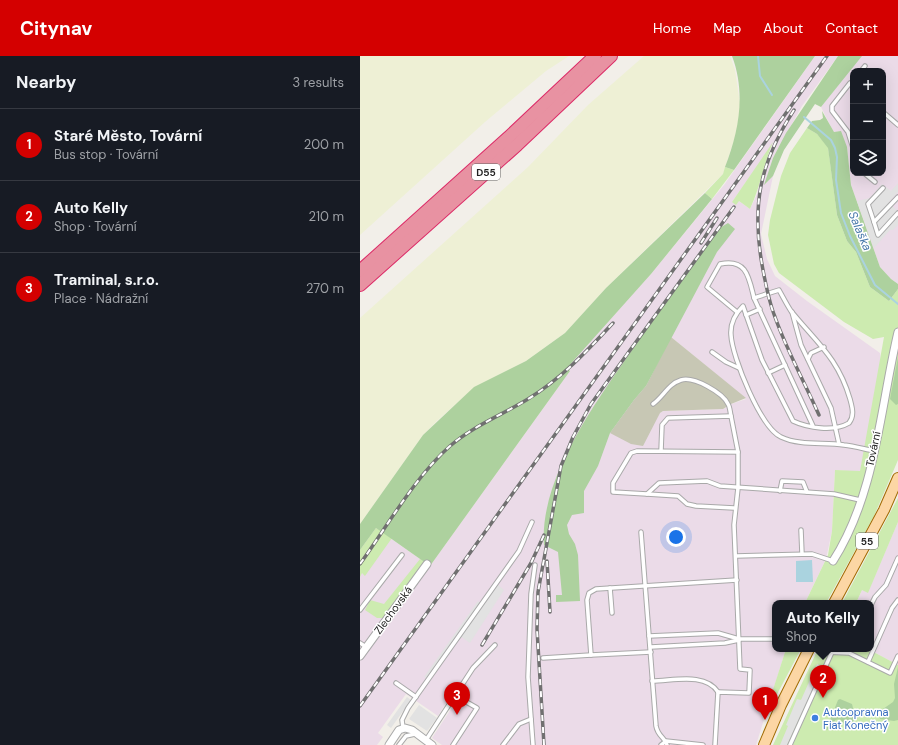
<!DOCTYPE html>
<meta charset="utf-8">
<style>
body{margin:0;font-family:"DM Sans",sans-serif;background:#242831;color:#f1f3f6}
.controls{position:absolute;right:12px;top:12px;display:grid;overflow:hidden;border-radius:8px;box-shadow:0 4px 16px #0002}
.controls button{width:36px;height:36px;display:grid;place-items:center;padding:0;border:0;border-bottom:1px solid #363941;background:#171b24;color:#f1f3f6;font:20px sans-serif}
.you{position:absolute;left:316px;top:481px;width:14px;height:14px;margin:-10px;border:3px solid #fff;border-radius:50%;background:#1a73e8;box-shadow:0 0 0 6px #1a73e833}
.badge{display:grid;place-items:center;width:26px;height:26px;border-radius:50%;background:#d40000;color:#fff;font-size:13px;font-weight:700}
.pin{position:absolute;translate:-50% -33px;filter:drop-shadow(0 1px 2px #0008)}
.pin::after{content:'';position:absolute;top:21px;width:14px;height:12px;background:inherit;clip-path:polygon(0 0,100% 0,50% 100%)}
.popup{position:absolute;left:412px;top:544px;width:102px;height:52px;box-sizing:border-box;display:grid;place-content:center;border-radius:8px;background:#171b24;filter:drop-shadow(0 1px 3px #0005);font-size:13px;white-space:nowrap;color:#9ea1a6}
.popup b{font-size:15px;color:#f1f3f6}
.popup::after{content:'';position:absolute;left:50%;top:100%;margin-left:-8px;border:8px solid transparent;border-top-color:#171b24}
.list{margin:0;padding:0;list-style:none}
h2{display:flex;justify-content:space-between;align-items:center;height:52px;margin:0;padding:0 16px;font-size:17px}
h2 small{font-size:13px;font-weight:400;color:#9ea1a6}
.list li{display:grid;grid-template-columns:26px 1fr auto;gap:12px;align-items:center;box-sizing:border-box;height:72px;padding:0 16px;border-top:1px solid #363941}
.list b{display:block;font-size:15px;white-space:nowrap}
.list p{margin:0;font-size:13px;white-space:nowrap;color:#9ea1a6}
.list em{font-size:13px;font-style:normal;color:#9ea1a6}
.icon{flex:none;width:22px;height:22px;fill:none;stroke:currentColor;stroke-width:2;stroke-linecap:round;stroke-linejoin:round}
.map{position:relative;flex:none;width:538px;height:689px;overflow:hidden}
header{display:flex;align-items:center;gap:24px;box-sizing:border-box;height:56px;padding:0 20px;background:#d40000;color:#fff}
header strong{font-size:19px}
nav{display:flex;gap:22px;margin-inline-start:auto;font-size:14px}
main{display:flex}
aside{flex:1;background:#171b24}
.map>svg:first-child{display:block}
.industrial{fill:#ebdbe8;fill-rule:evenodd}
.construction{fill:#c7c7b4}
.farmland{fill:#eef0d5}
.grass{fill:#cdebb0}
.forest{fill:#add19e}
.parking{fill:#e2e2e2}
.water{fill:#aad3df}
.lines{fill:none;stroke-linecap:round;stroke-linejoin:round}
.stream{stroke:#aad3df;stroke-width:2}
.lane-casing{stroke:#a9a9a9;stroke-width:5.5}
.street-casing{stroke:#a9a9a9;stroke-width:9}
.primary-casing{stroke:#a06b00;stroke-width:12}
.highway-casing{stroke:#dc2a67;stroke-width:14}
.lane{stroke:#fff;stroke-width:3.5}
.street{stroke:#fff;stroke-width:7}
.primary{stroke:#fcd6a4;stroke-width:10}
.highway{stroke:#e892a2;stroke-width:12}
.rail-casing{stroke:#707070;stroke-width:3.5}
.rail{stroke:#fff;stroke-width:2;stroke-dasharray:6;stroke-linecap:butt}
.shop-dot{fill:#3f7fe0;stroke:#fff;stroke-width:1.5}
.labels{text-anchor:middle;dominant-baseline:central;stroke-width:3;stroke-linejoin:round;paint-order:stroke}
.shield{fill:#fff;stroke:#646464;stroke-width:1}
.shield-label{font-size:10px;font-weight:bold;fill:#222}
.street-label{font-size:11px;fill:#222;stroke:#fff}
.shop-label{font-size:11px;fill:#366cbe;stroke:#fff;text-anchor:start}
.water-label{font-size:12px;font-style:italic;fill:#4a7aab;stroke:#fff}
</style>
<header>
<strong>Citynav</strong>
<nav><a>Home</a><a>Map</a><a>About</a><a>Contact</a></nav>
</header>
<main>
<aside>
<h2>Nearby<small>3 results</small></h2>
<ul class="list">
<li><span class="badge">1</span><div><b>Staré Město, Tovární</b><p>Bus stop · Tovární</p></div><em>200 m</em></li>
<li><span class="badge">2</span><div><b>Auto Kelly</b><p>Shop · Tovární</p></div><em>210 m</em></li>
<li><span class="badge">3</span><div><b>Traminal, s.r.o.</b><p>Place · Nádražní</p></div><em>270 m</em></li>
</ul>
</aside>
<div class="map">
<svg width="538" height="689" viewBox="0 0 538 689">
<rect width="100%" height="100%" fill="#f2efe9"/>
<g class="industrial">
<path d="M455 0H478L442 50 413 102 405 128 413 120 401 178 407 203 415 220 447 245 520 297 521 311 500 416 475 414 472 475 466 503 445 547H415V593H426L396 689H82L72 682 104 633 98 628 78 660 46 638 18 677 23 681 17 689H0V494L16 472 70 510 210 315 206 312 291 218 364 129ZM412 89 401 120 397 138 390 153 379 145 372 146ZM311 281 386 343 371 348 363 353 303 355 300 357Z"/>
<path d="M501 0H538V228L531 223 520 211 491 129 487 91 474 77 461 51ZM493 15H523V117H493Z"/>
<path d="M538 466V609L508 593H511V547H496L502 534 508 536Z"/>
</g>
<path class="construction" d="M311 281 386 342 371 348 363 353 303 355 300 357 283 390 271 388 250 377 274 344 286 330Z"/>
<g class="farmland">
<path d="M0 0H209L186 15 125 66 0 179Z"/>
<path d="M284 0H370L375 14 380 48 378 72 363 118 246 232 205 277 166 305 115 331 78 364 63 379 0 468V262L168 111 228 49Z"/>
</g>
<g class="grass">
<path d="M447 72 457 78 468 91 477 159 487 185 496 196 510 231 529 245 538 233V404L514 460 466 547H445L468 499 472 475 475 414 500 415 524 281 513 283 484 266 419 217 414 208 408 179 410 164 421 120 430 97Z"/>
<path d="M413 86C404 108 400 131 390 153L379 145 376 149 372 146Z"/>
<path d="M365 111 374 114 352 143 345 137 363 118Z"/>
<path d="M538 442V466L508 537 502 534 496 547H482Z"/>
<path d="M16 472 32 482 5 520 2 517 0 521V494Z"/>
<path d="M60 503 66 507 24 562H17L5 554 10 544 24 548Z"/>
<path d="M426 593H441L414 644 410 643Z"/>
<path d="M458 593H508L538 609V689H413Z"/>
</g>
<g class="forest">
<path d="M372 0H455L374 114 365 111C379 75 386 37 372 0Z"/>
<path d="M478 0H502L461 51 455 48 424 94 413 120 404 129 413 102 426 77Z"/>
<path d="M462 55 474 76 481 75 487 91 491 129 520 211 531 223 538 228V233L529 245 510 231 496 196 487 185 477 159 468 92 457 78 447 72 452 65 460 64 463 62Z"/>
<path d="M345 137 352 143 291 218 207 312 210 315 70 510 16 472 0 494V468L63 379 114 331 166 305 205 277 246 232Z"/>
<path d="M368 167 375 173 357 196 286 330 274 344 250 377 238 410 224 435V457L212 459 207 469 209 478 215 488 218 499 220 545 196 546V539H202L198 496 184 489C179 423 236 346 272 294 300 253 328 212 358 173Z"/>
<path d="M538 301V348L536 349 530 343Z"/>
<path d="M538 611V664L534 665 520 663 519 658 523 653 533 646 535 642 534 628Z"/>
<path d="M480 643 492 648 494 656 508 657 507 660 501 659 490 668 485 669 480 663 475 664 474 672 466 674 478 644Z"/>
</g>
<g class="parking">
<path d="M538 127V136L529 146 538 156V169L533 174H530L514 192 497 145 510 142 522 128 531 135Z"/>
<path d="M137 528 144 534 110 587 100 580Z"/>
<path d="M118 545 120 547 67 622 64 621Z"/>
<path d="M457 608 463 611 427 689H420L428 670 426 669 437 643 441 644Z"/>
<path d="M47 641 51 644 31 672 27 669Z"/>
<path d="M59 649 77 662 67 675 49 663Z"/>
</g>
<path class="water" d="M452 504 453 526H436V505Z"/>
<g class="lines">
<g class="stream">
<path d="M398 0 400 20 412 39"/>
<path d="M444 61 471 84 475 92 477 101 476 124 481 157 490 180 515 229 538 248"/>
</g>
<defs>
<g id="lane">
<path d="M501 15 505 10"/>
<path d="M493 30 490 27 472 50V55L488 76 493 92"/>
<path d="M523 56 538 69"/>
<path d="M504 117 515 126"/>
<path d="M523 132 508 148 514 166 538 141"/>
<path d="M514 166 518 179 538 157"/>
<path d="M377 256 347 231 360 208C387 202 389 222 394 242"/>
<path d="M432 256 441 289 471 352 479 388"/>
<path d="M386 259 400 253"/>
<path d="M352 296 366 306 379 312"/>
<path d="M448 303 451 297 464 291"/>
<path d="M408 317 425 309"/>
<path d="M293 348C304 340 308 328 321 324 334 320 363 337 368 348 370 351 370 356 371 360"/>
<path d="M453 370 394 242 419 234C423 241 427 249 431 255 457 287 478 302 490 343 492 351 495 359 489 367 474 376 448 372 433 365L402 304 383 250C375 258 370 267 371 279 372 301 401 372 421 381 440 390 463 386 484 389 494 390 504 393 514 395"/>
<path d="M301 395 302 369 308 362 371 360 378 396V432L374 469 380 613 390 614 389 637 358 636 355 689"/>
<path d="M378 396 277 395 271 397 253 427V436L287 438 299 427 347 425 360 430 474 438 500 444"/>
<path d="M420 435 422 425 443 426 447 436"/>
<path d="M287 438 318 440 327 448 336 450 374 452"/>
<path d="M441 474 442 498"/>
<path d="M281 476 296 670C298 681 305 681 307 689"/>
<path d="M376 500 452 498 473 505"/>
<path d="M250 532 252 557"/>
<path d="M511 549 515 541 526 529 538 502"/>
<path d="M0 554 42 499"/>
<path d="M289 580 358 577 379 583H415"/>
<path d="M0 587 6 591"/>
<path d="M291 591 365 587 379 584"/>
<path d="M464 593V596L489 597 530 617 538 600"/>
<path d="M291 596 231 599 227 544 229 537 236 533 377 524"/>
<path d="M183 602 231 599"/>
<path d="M508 606 532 552 538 544"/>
<path d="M292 625C313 625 345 616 358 636"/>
<path d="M36 627 56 641"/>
<path d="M43 672 42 664 48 652 159 495 172 466"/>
<path d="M66 684 113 612 135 589"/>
<path d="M39 689 46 680 55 678"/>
<path d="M93 689 117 652 96 640"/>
<path d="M143 689 159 668 171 663"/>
<path d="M173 689 168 621 171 538 175 509"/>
<path d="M301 689 306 685 343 689"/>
<path d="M430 689 472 596"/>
</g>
<g id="street">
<path d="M473 505C516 438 520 352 538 276"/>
<path d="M0 600 67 508"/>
<path d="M29 689 39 674 45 672 52 674 72 689"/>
</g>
<g id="primary">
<path d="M474 547 524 454 538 422"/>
<path d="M404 689 421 649 449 593"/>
</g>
<g id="highway">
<path d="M0 215 149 81 235 0"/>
<path d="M0 229 157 89 251 0"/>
</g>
</defs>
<use href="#lane" class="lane-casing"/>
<use href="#street" class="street-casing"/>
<use href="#primary" class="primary-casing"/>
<use href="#highway" class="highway-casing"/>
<use href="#lane" class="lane"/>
<use href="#street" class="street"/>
<use href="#primary" class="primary"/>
<use href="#highway" class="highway"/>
<defs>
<g id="rail">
<path d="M434 54C399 108 391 151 403 214 406 230 409 246 415 261 427 295 445 327 459 359"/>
<path d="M341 187 357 162"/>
<path d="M187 505 190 556"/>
<path d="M0 508C28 469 55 421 90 390 113 370 142 359 168 343 201 323 227 295 253 267"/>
<path d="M122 589 171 507 184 479"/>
<path d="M0 650 467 0"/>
<path d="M184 689 177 573 178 536 201 410 213 381 231 348 374 151"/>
</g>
</defs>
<use href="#rail" class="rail-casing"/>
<use href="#rail" class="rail"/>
</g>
<circle class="shop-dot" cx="455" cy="662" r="4"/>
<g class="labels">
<g class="shield">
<rect x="112" y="108" width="28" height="16" rx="3"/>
<rect x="496" y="477" width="22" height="16" rx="3"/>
</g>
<g class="shield-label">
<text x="126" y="116">D55</text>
<text x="507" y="485">55</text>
</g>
<g class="street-label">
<text transform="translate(513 393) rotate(-78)">Tovární</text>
<text transform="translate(33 554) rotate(-54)">Zlechovská</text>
</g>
<g class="shop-label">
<text x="463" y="656">Autoopravna<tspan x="463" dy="13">Fiat Konečný</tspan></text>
</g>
<g class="water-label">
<text transform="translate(500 175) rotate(67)">Salaška</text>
</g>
</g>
</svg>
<div class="controls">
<button>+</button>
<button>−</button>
<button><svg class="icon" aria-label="layers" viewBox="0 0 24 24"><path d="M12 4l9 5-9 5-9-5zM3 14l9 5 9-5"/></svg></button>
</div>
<div class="you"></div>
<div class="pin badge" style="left:405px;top:664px">1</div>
<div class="pin badge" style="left:463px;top:642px">2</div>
<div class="popup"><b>Auto Kelly</b>Shop</div>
<div class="pin badge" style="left:97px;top:659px">3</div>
</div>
</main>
